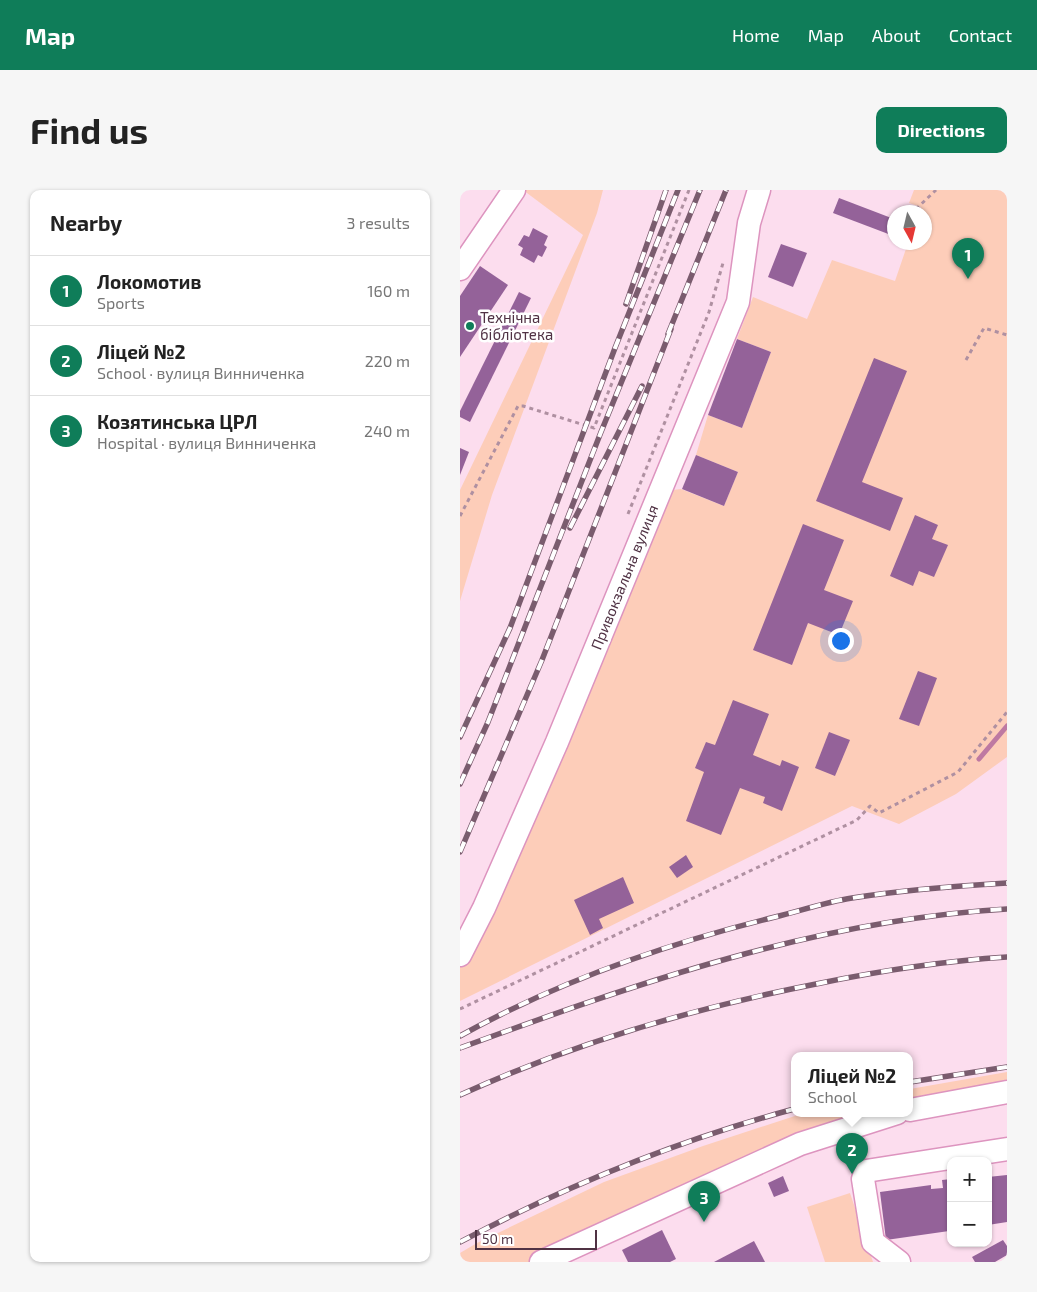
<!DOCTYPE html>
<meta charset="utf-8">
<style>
body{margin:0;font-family:"Exo 2",sans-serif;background:#f6f6f6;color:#222}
.controls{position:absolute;right:15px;bottom:15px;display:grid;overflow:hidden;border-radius:10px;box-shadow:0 1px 4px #0004}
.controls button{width:45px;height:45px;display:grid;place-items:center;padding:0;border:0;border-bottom:1px solid #e0e0e0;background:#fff;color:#222;font:25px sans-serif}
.compass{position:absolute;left:427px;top:15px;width:45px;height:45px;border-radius:50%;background:#fff;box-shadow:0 1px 4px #0004;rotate:172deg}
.scale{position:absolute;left:15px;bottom:12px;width:122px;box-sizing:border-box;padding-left:5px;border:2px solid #503244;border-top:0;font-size:14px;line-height:18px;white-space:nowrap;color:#503244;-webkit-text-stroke:4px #fff;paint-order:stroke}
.you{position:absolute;left:380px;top:450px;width:18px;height:18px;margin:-12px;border:4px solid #fff;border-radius:50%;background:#1a73e8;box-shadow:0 0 0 8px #1a73e833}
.badge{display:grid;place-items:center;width:32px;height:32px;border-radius:50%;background:#0f7d59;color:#fff;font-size:16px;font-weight:700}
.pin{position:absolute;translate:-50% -41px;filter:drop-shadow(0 1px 2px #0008)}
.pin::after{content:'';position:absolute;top:26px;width:18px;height:15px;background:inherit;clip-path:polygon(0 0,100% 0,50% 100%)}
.popup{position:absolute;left:331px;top:862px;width:122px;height:65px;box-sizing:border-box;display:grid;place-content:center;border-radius:10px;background:#fff;filter:drop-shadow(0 1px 4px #0005);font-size:16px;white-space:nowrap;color:#767676}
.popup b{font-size:19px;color:#222}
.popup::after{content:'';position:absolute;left:50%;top:100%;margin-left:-10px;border:10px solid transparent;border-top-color:#fff}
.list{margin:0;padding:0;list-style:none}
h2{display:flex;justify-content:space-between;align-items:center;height:65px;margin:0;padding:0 20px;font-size:21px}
h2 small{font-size:16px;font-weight:400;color:#767676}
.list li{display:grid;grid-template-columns:32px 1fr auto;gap:15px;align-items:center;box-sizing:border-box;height:70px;padding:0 20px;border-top:1px solid #e0e0e0}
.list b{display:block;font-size:19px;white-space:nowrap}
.list p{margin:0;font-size:16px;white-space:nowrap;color:#767676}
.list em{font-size:16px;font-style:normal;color:#767676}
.map{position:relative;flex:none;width:547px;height:1072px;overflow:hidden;border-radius:10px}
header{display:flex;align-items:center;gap:30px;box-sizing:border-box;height:70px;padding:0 25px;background:#0f7d59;color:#fff}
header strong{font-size:24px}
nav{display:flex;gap:28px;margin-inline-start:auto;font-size:18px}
.intro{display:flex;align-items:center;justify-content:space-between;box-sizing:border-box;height:120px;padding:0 30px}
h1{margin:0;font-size:35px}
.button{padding:12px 22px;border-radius:10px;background:#0f7d59;color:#fff;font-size:18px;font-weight:700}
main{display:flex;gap:30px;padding:0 30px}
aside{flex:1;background:#fff;border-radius:10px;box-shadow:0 1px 4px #0004}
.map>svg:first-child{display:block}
.green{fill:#fdcdb9}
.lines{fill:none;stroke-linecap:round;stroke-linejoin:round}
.stream{stroke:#be79a2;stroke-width:5}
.building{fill:#946299}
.minor-casing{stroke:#dd94bf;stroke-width:25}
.path{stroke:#af90a1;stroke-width:3;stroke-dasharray:4 4;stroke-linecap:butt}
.minor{stroke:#fff;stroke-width:22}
.rail-casing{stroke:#7a5c6e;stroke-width:5.5}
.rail{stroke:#fff;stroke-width:4;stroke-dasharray:11;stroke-linecap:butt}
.poi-dot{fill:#0f7d59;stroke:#fff;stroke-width:2}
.labels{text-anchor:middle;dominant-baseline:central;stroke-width:5;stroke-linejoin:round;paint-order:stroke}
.poi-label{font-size:15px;fill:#503244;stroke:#fff;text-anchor:start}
.street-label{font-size:15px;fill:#503244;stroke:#fff}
</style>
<header>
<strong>Map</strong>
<nav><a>Home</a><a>Map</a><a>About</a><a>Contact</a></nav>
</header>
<div class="intro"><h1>Find us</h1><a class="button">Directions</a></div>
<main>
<aside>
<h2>Nearby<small>3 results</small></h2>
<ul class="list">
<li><span class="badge">1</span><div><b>Локомотив</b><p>Sports</p></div><em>160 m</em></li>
<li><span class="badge">2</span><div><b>Ліцей №2</b><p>School · вулиця Винниченка</p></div><em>220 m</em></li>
<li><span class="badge">3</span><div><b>Козятинська ЦРЛ</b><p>Hospital · вулиця Винниченка</p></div><em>240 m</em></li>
</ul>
</aside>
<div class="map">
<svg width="547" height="1072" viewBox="0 0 547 1072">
<rect width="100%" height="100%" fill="#fcddee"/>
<g class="green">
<path d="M63 0H143L137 23 32 305 0 411V300L123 45Z"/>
<path d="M454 0H547V567L496 604 439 634 392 616 0 811V765L33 724 213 300 221 299 264 316 278 282 236 265 248 225 282 238 311 162 277 149 293 107 347 129 372 70 435 91 448 53 464 52V22H459L461 17 449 13Z"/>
<path d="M547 882V902L450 920V899Z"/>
<path d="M344 923H437L82 1072H0V1063L17 1053 144 992 243 956Z"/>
<path d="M390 1003 413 1072H365L347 1017Z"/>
</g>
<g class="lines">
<path class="stream" d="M519 569 547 536"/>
</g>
<g class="building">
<path d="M379 8 434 29 431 45 373 23Z"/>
<path d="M73 38 88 46 84 55 87 57 82 67 78 65 74 73 60 65 63 58 58 55 64 45 69 47Z"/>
<path d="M321 54 347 63 333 97 308 87Z"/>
<path d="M20 76 48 95 0 167V106Z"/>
<path d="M59 102 71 108 10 232 0 227V221Z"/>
<path d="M277 149 311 162 282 238 248 225Z"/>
<path d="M414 168 447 181 402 292 443 308 430 341 356 311Z"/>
<path d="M0 258 9 262 0 285Z"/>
<path d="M236 265 278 282 264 316 222 299Z"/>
<path d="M455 325 478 335 472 349 488 355 474 387 459 381 453 396 430 386Z"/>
<path d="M343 334 384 350 364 400 393 411 379 445 348 433 332 475 293 460Z"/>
<path d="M458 481 477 488 459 536 439 529Z"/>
<path d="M273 510 309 524 293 565 320 576 322 570 339 577 322 621 303 613 305 607 280 598 261 645 226 631 244 582 235 578 246 552 255 555Z"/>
<path d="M369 542 390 550 375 586 355 578Z"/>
<path d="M226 665 233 677 217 688 209 677Z"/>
<path d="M163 687 174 713 139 729 143 738 130 745 114 710Z"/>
<path d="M547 985V1032L528 1035V987Z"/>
<path d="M323 986 329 1001 314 1007 308 993Z"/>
<path d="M491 989V1028H488L489 1041 426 1050 420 1002 471 995V999L483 998 482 990Z"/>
<path d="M202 1040 216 1069 210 1072H168L162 1060Z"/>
<path d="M543 1050 547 1056V1065L535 1072H515L512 1067Z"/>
<path d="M294 1051 305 1072H254Z"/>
</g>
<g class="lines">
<defs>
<g id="minor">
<path d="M0 79 54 0"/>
<path d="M0 765 24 718 97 552 278 112 289 33 299 0"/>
<path d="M450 920 547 902"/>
<path d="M81 1072 340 954 437 923"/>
<path d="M439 1072 413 1052 403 989 406 981 547 959"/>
</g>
</defs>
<use href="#minor" class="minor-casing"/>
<g class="path">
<path d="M456 19 476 0"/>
<path d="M506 170 524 138 547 145"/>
<path d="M168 324 249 122 263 73"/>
<path d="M0 326 58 216H63L134 238 229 0"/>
<path d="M0 819 397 630 410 616 419 623 498 582 547 522"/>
</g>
<use href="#minor" class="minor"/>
<defs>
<g id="rail">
<path d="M166 114 206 0"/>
<path d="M208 144 266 0"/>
<path d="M110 338 182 196"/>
<path d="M0 547 50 438 155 158 218 0"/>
<path d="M0 594 28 532 141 242 240 0"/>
<path d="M0 662 82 470 211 139"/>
<path d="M0 846C99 791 205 754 315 727 340 721 366 712 392 708 443 700 496 696 547 693"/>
<path d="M0 858C178 793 357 730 547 719"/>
<path d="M450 892 547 877"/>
<path d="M0 905C114 853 234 818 356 794 419 781 483 771 547 767"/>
<path d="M0 1052C106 996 219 950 334 919"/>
</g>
</defs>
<use href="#rail" class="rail-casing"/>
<use href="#rail" class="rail"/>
</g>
<circle class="poi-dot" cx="10" cy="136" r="5"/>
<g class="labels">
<g class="poi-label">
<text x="20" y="127">Технічна<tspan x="20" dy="17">бібліотека</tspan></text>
</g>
<g class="street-label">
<text transform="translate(164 387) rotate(-68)">Привокзальна вулиця</text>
</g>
</g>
</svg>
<div class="controls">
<button>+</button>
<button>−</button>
</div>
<svg class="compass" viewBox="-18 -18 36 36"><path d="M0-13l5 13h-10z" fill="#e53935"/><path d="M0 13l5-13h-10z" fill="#767676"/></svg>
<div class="scale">50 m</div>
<div class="you"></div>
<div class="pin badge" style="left:508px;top:89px">1</div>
<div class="pin badge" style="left:392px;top:984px">2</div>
<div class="popup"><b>Ліцей №2</b>School</div>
<div class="pin badge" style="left:244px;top:1032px">3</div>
</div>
</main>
